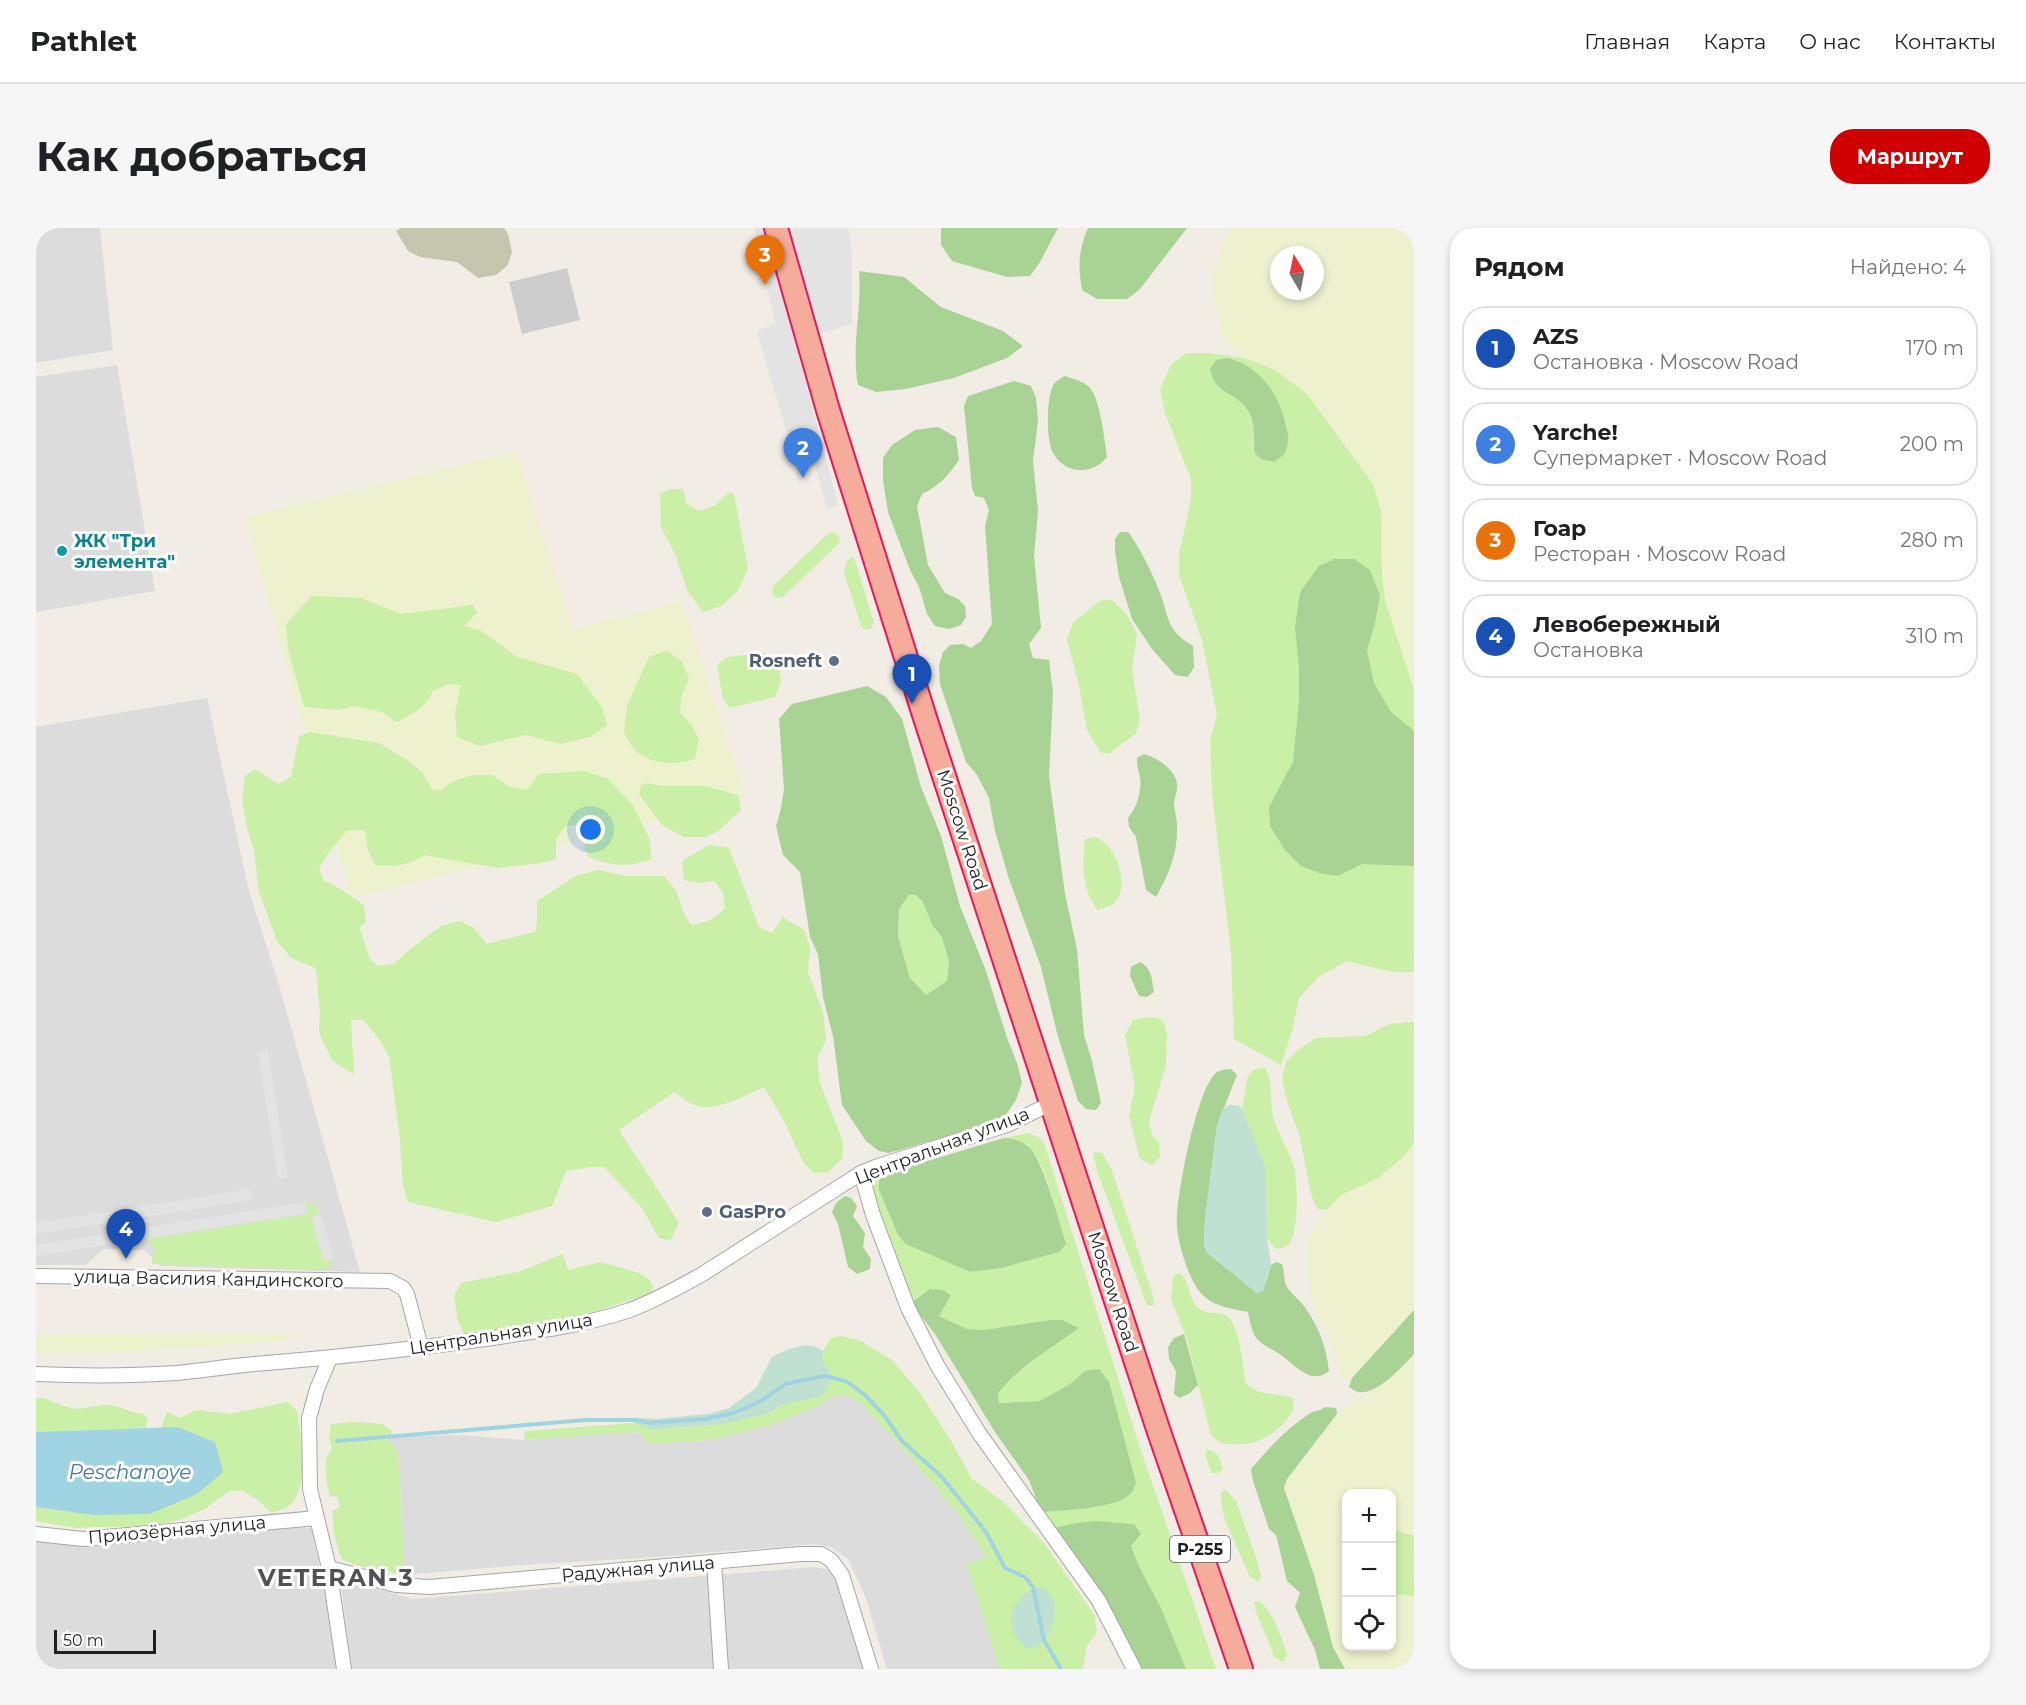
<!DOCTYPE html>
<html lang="ru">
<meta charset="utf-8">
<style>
body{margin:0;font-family:Montserrat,sans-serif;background:#f6f6f6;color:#202124}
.controls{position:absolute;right:18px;bottom:18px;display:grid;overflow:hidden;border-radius:12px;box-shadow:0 3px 9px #0003}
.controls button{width:54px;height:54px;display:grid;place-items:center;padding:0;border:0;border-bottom:2px solid #e0e0e0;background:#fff;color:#202124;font:30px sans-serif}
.compass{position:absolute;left:1234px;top:18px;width:54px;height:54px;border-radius:50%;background:#fff;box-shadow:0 3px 9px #0003;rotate:350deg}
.scale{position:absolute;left:18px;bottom:15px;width:102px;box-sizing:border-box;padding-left:6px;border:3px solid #1f1f1f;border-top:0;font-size:16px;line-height:21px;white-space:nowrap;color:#1f1f1f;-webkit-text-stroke:4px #fff;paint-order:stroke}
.you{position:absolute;left:555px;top:602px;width:21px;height:21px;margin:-15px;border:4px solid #fff;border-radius:50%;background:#1a73e8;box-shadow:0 0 0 9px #1a73e833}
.badge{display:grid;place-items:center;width:39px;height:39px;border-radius:50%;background:#ce0001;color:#fff;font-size:20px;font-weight:700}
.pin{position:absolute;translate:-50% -50px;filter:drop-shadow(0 2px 3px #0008)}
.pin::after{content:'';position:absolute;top:32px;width:21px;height:18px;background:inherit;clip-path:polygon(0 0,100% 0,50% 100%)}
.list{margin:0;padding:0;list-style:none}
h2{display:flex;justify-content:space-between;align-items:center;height:78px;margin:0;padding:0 24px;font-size:26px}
h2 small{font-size:20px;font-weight:400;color:#757577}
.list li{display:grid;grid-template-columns:39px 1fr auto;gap:18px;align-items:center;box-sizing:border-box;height:84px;margin:0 12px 12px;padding:0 12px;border:2px solid #e0e0e0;border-radius:24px}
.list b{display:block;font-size:22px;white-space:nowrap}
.list p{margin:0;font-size:20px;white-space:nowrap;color:#757577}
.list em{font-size:20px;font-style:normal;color:#757577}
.icon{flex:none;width:33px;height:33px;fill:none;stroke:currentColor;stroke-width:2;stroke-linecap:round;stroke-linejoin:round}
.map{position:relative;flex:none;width:1378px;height:1441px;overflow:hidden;border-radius:24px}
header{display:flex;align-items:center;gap:36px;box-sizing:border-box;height:84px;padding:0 30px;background:#fff;border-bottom:2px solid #e0e0e0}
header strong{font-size:28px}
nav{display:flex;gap:33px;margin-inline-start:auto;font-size:21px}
.intro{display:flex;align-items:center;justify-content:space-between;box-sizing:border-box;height:144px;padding:0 36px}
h1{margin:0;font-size:42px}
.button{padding:15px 27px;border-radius:24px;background:#ce0001;color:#fff;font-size:21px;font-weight:700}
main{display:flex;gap:36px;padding:0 36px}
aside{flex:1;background:#fff;border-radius:24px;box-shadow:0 3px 9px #0003}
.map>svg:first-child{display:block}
.residential{fill:#dddcdc}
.religious{fill:#cdcdcd}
.construction{fill:#c6c6af}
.farmland{fill:#eef1ce;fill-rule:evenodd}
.grass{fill:#caefa6;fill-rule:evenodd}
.forest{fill:#a8d395;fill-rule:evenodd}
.wetland{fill:#c0e0d1}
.parking{fill:#e3e3e3}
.water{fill:#a1d4e2}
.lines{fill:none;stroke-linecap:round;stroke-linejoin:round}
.stream{stroke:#a1d4e2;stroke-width:4}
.minor-casing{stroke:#a6a6a6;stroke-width:16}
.trunk-casing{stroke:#ea1660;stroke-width:26}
.minor{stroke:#fff;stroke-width:14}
.trunk{stroke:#f6ac9a;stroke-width:22}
.culture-dot{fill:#0f9aa8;stroke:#fff;stroke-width:2}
.service-dot{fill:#5c6f8a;stroke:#fff;stroke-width:2}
.labels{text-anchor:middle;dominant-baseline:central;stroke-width:6;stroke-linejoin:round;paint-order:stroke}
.shield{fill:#fff;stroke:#626262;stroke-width:1.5}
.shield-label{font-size:16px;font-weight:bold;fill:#1f1f1f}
.culture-label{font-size:18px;font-weight:bold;fill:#0d838f;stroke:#fff;text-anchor:start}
.service-label{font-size:18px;font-weight:bold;fill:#4e5e75;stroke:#fff;text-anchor:end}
.street-label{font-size:18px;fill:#1f1f1f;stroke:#fff}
.water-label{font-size:20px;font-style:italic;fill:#4079af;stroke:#fff}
.district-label{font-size:24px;font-weight:bold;letter-spacing:1.5px;fill:#525252;stroke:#fff}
</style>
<header>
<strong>Pathlet</strong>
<nav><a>Главная</a><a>Карта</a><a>О нас</a><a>Контакты</a></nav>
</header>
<div class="intro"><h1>Как добраться</h1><a class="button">Маршрут</a></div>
<main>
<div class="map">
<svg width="1378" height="1441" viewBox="0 0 1378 1441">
<rect width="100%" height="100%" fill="#f1ece4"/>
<g class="residential">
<path d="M0 0H64L77 122 0 135Z"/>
<path d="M81 137 119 363 0 384V149Z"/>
<path d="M171 470 213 663 245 764 324 1044 124 1038 108 1022 68 1021 49 1037H0V499Z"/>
<path d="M807 1166 827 1177 890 1247 924 1288 950 1329 930 1336 964 1441H851L830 1370 812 1331 795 1319 778 1316 608 1330 499 1336 369 1347 362 1223 353 1213V1209L425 1207 488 1212 603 1204 613 1216 674 1212 735 1197 785 1177 796 1168Z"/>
<path d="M241 1300H276L296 1406 300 1441H0V1311Z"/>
<path d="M779 1339 794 1342 801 1354 828 1441H316L305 1358 312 1353 377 1371Z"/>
</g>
<path class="religious" d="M531 40 544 92 486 106 473 54Z"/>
<path class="construction" d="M365 0H468L472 6 476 24 472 37 460 47 442 50 421 34 384 29 372 23 360 3Z"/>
<g class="farmland">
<path d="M1194 0H1378V462L1349 372 1346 346 1345 283 1337 256 1307 216 1239 142 1208 130 1193 117 1186 106 1178 74 1176 45ZM1243 27H1279V63H1243Z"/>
<path d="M480 224 537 401 646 374 710 570 316 670 209 289Z"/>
<path d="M1378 911V1082L1316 1150 1306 1152 1294 1111 1279 1084 1273 1063 1271 1035 1273 1011 1280 997 1305 967 1342 950 1369 927 1378 916Z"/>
<path d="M262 1106 242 1113 59 1126H0V1107Z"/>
<path d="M1378 1126V1441H1309L1297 1419 1278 1347 1248 1260 1251 1251 1301 1186 1343 1158ZM1310 1266H1356V1418H1310Z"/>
</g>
<g class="grass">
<path d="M1150 125H1175L1208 130 1239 142 1271 166 1337 256 1345 283 1346 346 1349 372 1378 462V743C1362 748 1329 737 1311 733L1282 749 1263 770 1256 803 1245 837 1198 811 1195 724 1176 565 1174 513 1181 487 1166 412 1143 347V326L1155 272V251L1129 185 1124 161 1135 137Z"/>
<path d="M634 261H647L650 275 662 283 678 278 693 264 698 266 712 341 701 364 685 378 667 384 652 364 639 326 625 299 624 266Z"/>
<path d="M797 304 803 308 804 312 802 316 748 368 743 370 739 369 736 365 737 358 793 305Z"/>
<path d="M818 329 838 395 836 399C832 403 828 402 825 398L808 344 811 333Z"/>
<path d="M275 368 325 370 365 386 437 377 441 385 428 398 446 403 481 429 541 446 566 479 571 497 554 509 525 516 490 507 444 518 421 509 419 485 425 457 413 456 397 463C390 479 377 487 361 494L346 484 317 478 304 482 268 479 252 421 250 396Z"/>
<path d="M1065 372H1076L1090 385 1101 406 1096 442 1104 492 1100 505 1074 525H1065L1051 502 1043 457 1031 412 1037 395Z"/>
<path d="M631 422 646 434 653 450 645 469 644 485 655 496 663 511 659 531C640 537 618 537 602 525 596 520 592 511 588 504L591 478 613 429Z"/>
<path d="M729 425 742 434 745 453 739 469 694 480 687 471 681 437 691 429Z"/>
<path d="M275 504 343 515 371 532 386 544 396 561 405 563 415 554 437 547H456L472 558 491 562 503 546 548 543 572 551 597 577 614 612 615 631C591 640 577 638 553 629L548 620 554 600 547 595 530 598 520 611V631L504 635 461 640 388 627C372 638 358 639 339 637L332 622 329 602 311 603 292 625 283 641 287 652 303 660 328 677 330 694 323 699 334 731 342 738 358 736 373 722 405 698 424 693 438 700 450 716 499 704 501 694V673L540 648 563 642 588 648H628L640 662 648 686 655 697C669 695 679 691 689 680L687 665 679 653 664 655 648 652 646 633 673 617 693 620 723 699 736 705 747 689 769 703 774 720 772 744 787 784 790 812 781 831 784 855 807 914 806 931 792 944 778 945 767 934 748 893 728 859C710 867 678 885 659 877 652 875 645 868 638 864L583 902 643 995 634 1013 623 1010 606 980 568 939H554L530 943 516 978 460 994 372 974 367 958 364 912 353 828 340 807 327 792H315L318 847 296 832 283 805 284 786 280 740 255 730 241 713 223 664 218 622 211 600 206 572 209 548 219 541 243 556 255 549 263 508Z"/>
<path d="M611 555 625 558H669L702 567 705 582 681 604 669 609H648L626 597 603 566 605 557Z"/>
<path d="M1061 609C1066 613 1072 617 1075 622 1085 636 1092 666 1076 677 1072 679 1066 680 1062 682 1046 664 1046 634 1049 611Z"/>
<path d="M873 667H879L887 674 896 697 906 709 913 734 911 753 890 767 874 750 862 708 863 681Z"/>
<path d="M1109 789 1122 790 1128 795 1131 807 1130 837 1113 893 1116 907 1123 915 1124 929 1116 937 1104 931 1093 888 1099 859 1089 807 1097 792Z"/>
<path d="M1378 794V915L1369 927 1342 950 1305 967 1292 981 1283 982 1278 975 1274 962 1264 909 1251 873 1246 851 1250 834 1262 822 1280 810 1330 808 1353 796Z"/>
<path d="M1229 840C1238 854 1233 872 1237 889 1242 906 1253 922 1258 940 1262 954 1262 1000 1255 1013 1251 1020 1246 1020 1240 1021L1231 1011 1230 940 1206 881 1212 848 1219 841Z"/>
<path d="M993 905 1004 910 1008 915 1102 1214 1180 1441H1150L1125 1380 1103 1338 1095 1318 1105 1306 1098 1296C1070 1293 1045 1294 1018 1300L1009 1284 1061 1278 1049 1143 1034 1156 1004 1173 963 1175 962 1165 972 1153 1005 1126 1014 1092 948 1102 931 1101 875 1075 846 1020 834 955 843 951V962L862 1007 870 1015 934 1044 966 1040 1023 1024 1030 1016C1022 990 1013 950 1000 927 993 917 980 911 968 910Z"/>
<path d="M1057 924 1066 925 1075 940 1117 1068 1118 1078 1111 1077 1061 943Z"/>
<path d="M270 974 279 977 285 986 275 989 288 1033 298 1031 294 1038 287 1042 116 1036V1029L120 1023 114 1018 113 1011 271 986Z"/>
<path d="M527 1026 532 1042 565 1034 603 1045 613 1052 617 1059 616 1065 554 1085 473 1102 439 1107H429L422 1093 418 1068 425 1055 482 1044Z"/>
<path d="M1144 1045C1154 1054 1152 1069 1161 1079 1168 1087 1178 1083 1187 1086 1205 1092 1206 1139 1210 1156 1229 1170 1239 1164 1257 1170 1263 1188 1235 1208 1220 1214 1209 1217 1197 1216 1186 1216L1175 1207 1151 1112 1135 1071 1137 1051 1140 1046Z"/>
<path d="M806 1108 825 1113 856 1132 885 1166 917 1216 936 1251 965 1272 1008 1315 1058 1386 1061 1405 1051 1417 1047 1441H964L930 1336 950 1329 924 1288 890 1247 827 1177 807 1166 796 1168 785 1177 735 1197 674 1212 613 1216 603 1204 488 1212 489 1203 598 1195 616 1202 665 1198 732 1186 745 1177 787 1168C795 1155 798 1145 786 1133L787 1123 795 1110ZM996 1359 1017 1371 980 1376Z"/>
<path d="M7 1170C16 1173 26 1178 35 1180 50 1183 64 1174 79 1178 89 1181 95 1184 107 1186L112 1191 109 1200 0 1204V1171Z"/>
<path d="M251 1174 261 1183C264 1208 275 1260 253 1278 248 1282 240 1283 235 1285L222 1272 207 1263H193L169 1281 143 1292 113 1298 40 1300 0 1293V1279L56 1287 141 1199 125 1200 131 1184 144 1190 161 1182 194 1186Z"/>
<path d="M320 1194 346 1196 356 1203 353 1209V1213L362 1223 369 1347 322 1338 306 1331C299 1314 296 1300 297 1282L304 1280 301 1268 294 1269C291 1256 285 1232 296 1221L293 1210 295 1196Z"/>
<path d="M1170 1222H1175L1182 1227 1187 1240 1183 1245H1176L1170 1230Z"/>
<path d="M1190 1262 1200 1273 1220 1330 1225 1349 1222 1354 1214 1349 1189 1292 1185 1274V1264Z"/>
<path d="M1356 1301 1378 1308V1368L1356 1366Z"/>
<path d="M1223 1373C1238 1384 1245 1409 1251 1426L1247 1434 1238 1429C1233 1410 1220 1391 1218 1374Z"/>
</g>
<g class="forest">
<path d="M905 0H1022L1004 34 994 48 971 49 916 33 905 17Z"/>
<path d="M1052 0H1151L1104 61 1091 71H1061L1046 62C1042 38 1042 23 1052 0Z"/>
<path d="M823 43 868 49 905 79 967 103 987 118 971 130 918 150 869 161 840 164 822 157C815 119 826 81 823 43Z"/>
<path d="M1192 130C1224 138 1244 167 1250 199 1251 203 1253 208 1252 213 1252 217 1250 222 1249 226L1238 234 1225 231 1219 225C1217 212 1220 199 1214 186 1202 162 1180 170 1174 141L1180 132Z"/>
<path d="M1029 148C1037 151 1048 153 1054 160 1064 171 1069 214 1071 229 1057 247 1029 247 1017 225 1010 212 1010 169 1018 156 1020 153 1025 150 1029 148Z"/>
<path d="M978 153 995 158 1000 170 1002 193 997 233 1002 283 998 328 1005 400 993 416 997 430 1013 432 1017 465 1013 548 1029 666 1041 721 1048 807 1056 833 1065 875 1060 882 1050 881 1042 873 1021 805 1005 739 973 651 959 603 953 570 941 547 930 534 904 456 903 438 907 424 914 417 927 416 935 420 945 413 956 396 949 298 953 282 948 270 939 268 936 260 928 178 932 168Z"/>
<path d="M902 199 920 209 923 232C911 249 904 257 886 266L881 278 892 337 909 365 922 371 929 378 930 389 925 397 913 401 899 398 891 386 883 359 874 342 852 284 847 252V230L856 217 879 202Z"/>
<path d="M1084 304H1092C1103 318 1118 348 1124 365 1134 392 1130 402 1157 418L1158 439 1152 449 1139 447 1116 421 1096 391 1083 349 1079 323V311Z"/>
<path d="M1298 331H1318L1334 342 1344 368 1339 395 1331 422 1338 455 1355 484 1378 503V638L1326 636 1302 648 1283 645 1265 638 1249 622 1234 598 1233 579 1257 534 1263 473V439L1259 400 1264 364 1283 338Z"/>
<path d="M831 458 850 469 866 491 885 559 905 608 924 678 950 743 971 810 981 835 986 855 980 872 969 888 915 907 853 925 843 923 830 913 806 877 797 808 787 769 782 726 774 709 764 644 747 627 740 598 745 580 748 561 743 491 756 476ZM873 667H880L887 674 896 697 906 709 913 734 911 753 890 767 874 750 862 708 863 681Z"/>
<path d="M1108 526C1120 529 1140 542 1141 556 1142 562 1139 568 1138 574 1138 582 1141 590 1141 598 1142 624 1133 646 1120 669L1110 662 1100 609 1093 599 1092 590C1101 580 1106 563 1104 549 1102 542 1101 538 1101 530Z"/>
<path d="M1104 734C1116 740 1116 752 1118 764L1111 769 1103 768 1094 748 1095 739Z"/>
<path d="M1195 841 1201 847 1181 898 1169 991 1168 1016 1172 1025 1221 1065 1231 1052 1235 1037 1240 1034 1246 1036C1249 1044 1247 1052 1251 1059 1256 1067 1265 1073 1270 1081 1284 1101 1290 1119 1293 1143 1275 1158 1259 1137 1245 1127 1238 1122 1227 1118 1221 1111 1215 1103 1214 1093 1212 1084 1198 1081 1180 1079 1169 1069 1154 1058 1142 1016 1141 998 1139 972 1161 858 1181 844 1185 842 1191 841 1195 841Z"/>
<path d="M968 910C979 911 986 913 994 920 1007 933 1024 996 1030 1016L1023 1024 966 1040 934 1044 870 1016 862 1007 843 962V951L868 940Z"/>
<path d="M809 968 815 970 821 978 817 988 829 1005 827 1019 835 1031 834 1041 821 1046 812 1039 802 996 796 984 800 975Z"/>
<path d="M894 1061 906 1062 915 1067 903 1088 931 1101 948 1102 1014 1092H1026L1043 1100C1015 1120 984 1138 962 1165L963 1175 1004 1173 1034 1156 1049 1143 1063 1141 1073 1154 1100 1255C1098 1260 1097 1264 1093 1267 1080 1280 1028 1282 1009 1284L1001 1273 993 1252 959 1204 899 1106 875 1075Z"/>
<path d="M1378 1082V1126C1367 1138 1340 1168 1322 1164 1321 1164 1314 1160 1313 1159L1316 1150Z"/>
<path d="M1148 1106 1162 1157 1154 1165 1144 1170 1138 1166 1140 1143 1133 1131 1132 1119 1138 1110Z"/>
<path d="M1289 1179 1300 1180 1301 1186 1251 1251 1248 1260 1278 1347 1297 1419 1309 1441H1284L1279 1422 1259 1379 1264 1365 1251 1353 1240 1307 1233 1301 1217 1253 1215 1241C1234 1219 1248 1203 1273 1186 1278 1182 1283 1184 1289 1179Z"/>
<path d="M1061 1293 1098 1296 1105 1306 1095 1318 1103 1338 1125 1380 1150 1441H1093L1018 1300 1040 1295Z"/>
</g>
<g class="wetland">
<path d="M1193 877H1202L1206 881 1230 940 1231 1010 1235 1037 1227 1063 1221 1065 1171 1025 1168 1016 1169 991 1181 898 1186 882Z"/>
<path d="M769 1117 781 1119 787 1123 786 1133C798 1145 795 1155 787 1168L745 1177 732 1186 685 1196 616 1202 598 1195 600 1192 607 1190 619 1191 672 1186 693 1180 720 1160 736 1129 753 1121Z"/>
<path d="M997 1359H1008L1017 1371 1019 1384 1018 1392 1012 1406 1003 1418 993 1421C978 1415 970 1390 980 1376 985 1370 991 1364 997 1359Z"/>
</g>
<g class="parking">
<path d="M718 0H729L802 277 792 282 769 204 752 208 722 108V103L739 95Z"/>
<path d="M752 0H812L816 24V96L780 107Z"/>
<path d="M232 822 252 949 242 951 222 824Z"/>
<path d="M215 961 216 972 0 1006V995Z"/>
<path d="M270 974 271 985 0 1028V1017Z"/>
<path d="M285 986 298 1031 288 1034 275 989Z"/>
</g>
<path class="water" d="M141 1199 179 1214 187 1244 161 1266 114 1286 56 1287 0 1279V1204Z"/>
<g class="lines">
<path class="stream" d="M301 1213 550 1192H600L615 1195 669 1191 697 1185 712 1179 728 1171 749 1156 789 1148 810 1153 829 1167 848 1187 866 1213 905 1248 950 1304 969 1340 989 1349 997 1359 1008 1412 1025 1441"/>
<defs>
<g id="minor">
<path d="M825 945 837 987 872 1080 901 1137 943 1205 1063 1373 1098 1441"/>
<path d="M0 1048 354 1053 367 1060 371 1066 385 1119"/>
<path d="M294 1130 281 1161 273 1190 274 1261 293 1340 308 1441"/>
<path d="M0 1146C47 1148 94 1148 141 1145 171 1142 201 1137 231 1135 304 1129 377 1121 449 1111 497 1104 545 1098 591 1083 617 1074 641 1060 665 1047L825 945 842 938 971 897 1016 875"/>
<path d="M0 1306 47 1311 281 1290"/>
<path d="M678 1334 685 1441"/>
<path d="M293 1340 360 1357 394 1359 764 1326H785L795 1332 806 1347 835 1441"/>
</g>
<path id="trunk" d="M740 0 792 182 890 493 1122 1201 1205 1441"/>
</defs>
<use href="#minor" class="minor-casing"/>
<use href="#trunk" class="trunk-casing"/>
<use href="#minor" class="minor"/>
<use href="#trunk" class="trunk"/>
</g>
<circle class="culture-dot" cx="26" cy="323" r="6"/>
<g class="service-dot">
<circle cx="798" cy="433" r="6"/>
<circle cx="671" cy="984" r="6"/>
</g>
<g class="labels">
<rect class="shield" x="1134" y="1308" width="60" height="26" rx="4.5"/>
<g class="shield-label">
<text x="1164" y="1321">Р-255</text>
</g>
<g class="culture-label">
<text x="38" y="313">ЖК "Три<tspan x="38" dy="21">элемента"</tspan></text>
</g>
<g class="service-label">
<text x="786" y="433">Rosneft</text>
<text x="683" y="984" text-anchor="start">GasPro</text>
</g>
<g class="street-label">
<text transform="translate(926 602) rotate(72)">Moscow Road</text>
<text transform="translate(906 918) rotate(-21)">Центральная улица</text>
<text transform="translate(173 1051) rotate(1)">улица Василия Кандинского</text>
<text transform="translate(1077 1064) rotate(72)">Moscow Road</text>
<text transform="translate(465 1106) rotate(-9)">Центральная улица</text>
<text transform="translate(141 1302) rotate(-5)">Приозёрная улица</text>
<text transform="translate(602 1341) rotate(-5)">Радужная улица</text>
</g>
<g class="water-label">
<text x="94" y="1244">Peschanoye</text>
</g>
<g class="district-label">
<text x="300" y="1349">VETERAN-3</text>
</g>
</g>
</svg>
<div class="controls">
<button>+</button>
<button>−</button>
<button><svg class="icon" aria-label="locate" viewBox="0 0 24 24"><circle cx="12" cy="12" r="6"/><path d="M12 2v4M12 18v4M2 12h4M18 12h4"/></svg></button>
</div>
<svg class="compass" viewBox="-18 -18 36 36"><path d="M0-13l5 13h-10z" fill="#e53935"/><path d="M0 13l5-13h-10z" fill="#757577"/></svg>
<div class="scale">50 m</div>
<div class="you"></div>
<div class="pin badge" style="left:876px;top:476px;background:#1a4fb4">1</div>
<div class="pin badge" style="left:767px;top:250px;background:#3f7fe0">2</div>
<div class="pin badge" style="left:729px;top:57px;background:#e8710a">3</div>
<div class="pin badge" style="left:90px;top:1031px;background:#1a4fb4">4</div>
</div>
<aside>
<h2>Рядом<small>Найдено: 4</small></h2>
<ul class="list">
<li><span class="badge" style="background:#1a4fb4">1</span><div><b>AZS</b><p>Остановка · Moscow Road</p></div><em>170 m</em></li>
<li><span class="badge" style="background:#3f7fe0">2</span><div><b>Yarche!</b><p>Супермаркет · Moscow Road</p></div><em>200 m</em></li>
<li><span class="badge" style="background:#e8710a">3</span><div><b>Гоар</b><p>Ресторан · Moscow Road</p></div><em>280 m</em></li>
<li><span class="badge" style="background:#1a4fb4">4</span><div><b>Левобережный</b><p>Остановка</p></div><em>310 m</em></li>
</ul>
</aside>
</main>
